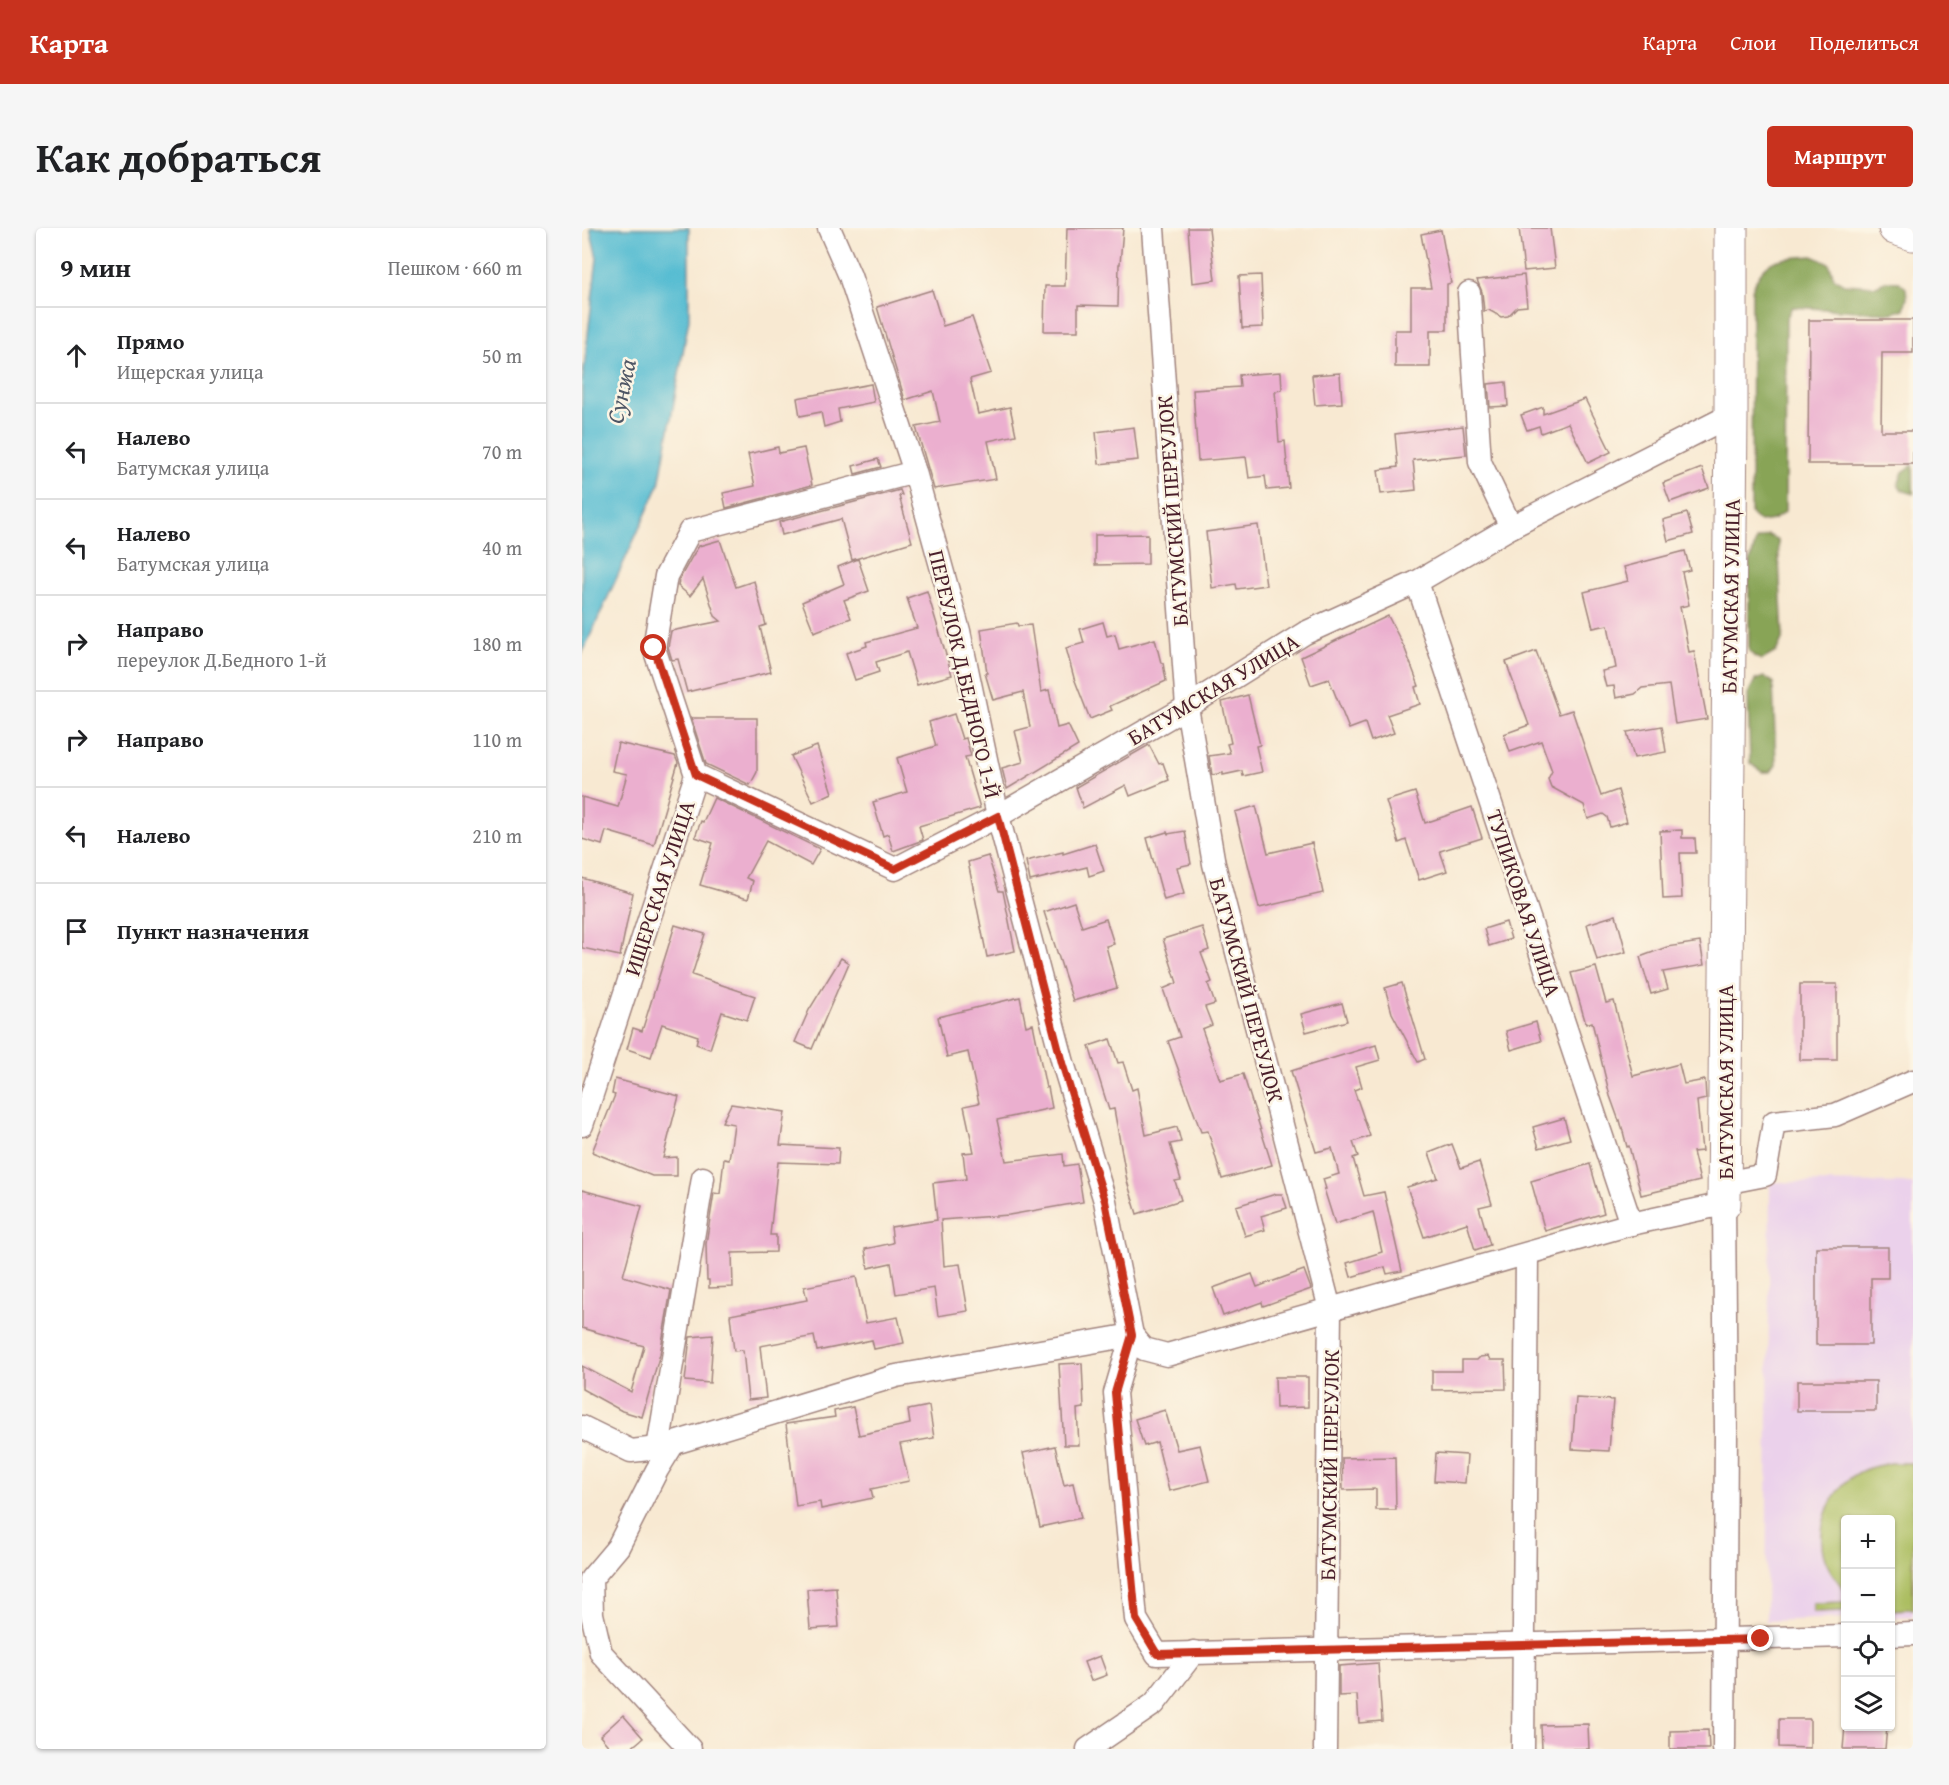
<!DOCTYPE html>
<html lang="ru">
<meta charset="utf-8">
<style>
body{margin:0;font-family:"Gentium Book Plus",serif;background:#f6f6f6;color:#202124}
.controls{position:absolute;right:18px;bottom:18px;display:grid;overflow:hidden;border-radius:6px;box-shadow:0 2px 4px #0004}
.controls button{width:54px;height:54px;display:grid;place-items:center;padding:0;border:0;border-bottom:2px solid #e0e0e0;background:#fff;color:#202124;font:30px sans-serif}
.stop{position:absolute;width:18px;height:18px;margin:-14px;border:4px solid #c8321e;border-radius:50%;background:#fff}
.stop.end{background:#c8321e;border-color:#fff;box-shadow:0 2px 6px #0008}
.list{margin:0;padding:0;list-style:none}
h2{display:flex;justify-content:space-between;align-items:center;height:78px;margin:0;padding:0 24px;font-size:26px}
h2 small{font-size:20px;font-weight:400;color:#757577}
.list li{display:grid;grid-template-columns:39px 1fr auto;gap:18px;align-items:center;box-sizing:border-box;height:96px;padding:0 24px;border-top:2px solid #e0e0e0}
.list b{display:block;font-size:22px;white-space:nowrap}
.list p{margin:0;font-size:20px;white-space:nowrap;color:#757577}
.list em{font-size:20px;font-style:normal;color:#757577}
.icon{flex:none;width:33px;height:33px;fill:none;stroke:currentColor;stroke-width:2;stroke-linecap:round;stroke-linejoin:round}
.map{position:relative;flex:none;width:1331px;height:1521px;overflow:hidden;border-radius:6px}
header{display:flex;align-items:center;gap:36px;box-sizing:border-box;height:84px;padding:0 30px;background:#c8321e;color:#fff}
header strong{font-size:28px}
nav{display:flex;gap:33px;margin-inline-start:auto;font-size:21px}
.intro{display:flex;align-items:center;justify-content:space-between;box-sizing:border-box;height:144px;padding:0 36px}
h1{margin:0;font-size:42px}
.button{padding:15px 27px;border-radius:6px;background:#c8321e;color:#fff;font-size:21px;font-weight:700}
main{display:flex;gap:36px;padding:0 36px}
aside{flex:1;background:#fff;border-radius:6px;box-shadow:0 2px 4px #0004}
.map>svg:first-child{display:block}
.built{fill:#ebd1eb}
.green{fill:#abbd60;stroke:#7a6e46;stroke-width:1.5}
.forest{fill:#88a456;stroke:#696240;stroke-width:1.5}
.water{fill:#55bcd2;stroke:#506e7e;stroke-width:1.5}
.building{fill:#ebafcf}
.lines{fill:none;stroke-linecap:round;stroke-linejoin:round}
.street-casing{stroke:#a1847e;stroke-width:25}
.secondary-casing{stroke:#a1847e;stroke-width:35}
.street{stroke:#fff;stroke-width:22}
.secondary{stroke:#fff;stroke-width:33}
.route{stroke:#c8321e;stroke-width:8}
.labels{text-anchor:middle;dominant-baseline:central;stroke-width:5;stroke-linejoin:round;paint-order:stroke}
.street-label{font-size:22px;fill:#4a1f2b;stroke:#fcf5e5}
.water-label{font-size:24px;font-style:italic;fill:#4e5665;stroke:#fcf5e5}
</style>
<header>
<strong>Карта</strong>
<nav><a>Карта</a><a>Слои</a><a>Поделиться</a></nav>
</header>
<div class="intro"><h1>Как добраться</h1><a class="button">Маршрут</a></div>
<main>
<aside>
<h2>9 мин<small>Пешком · 660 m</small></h2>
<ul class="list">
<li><svg class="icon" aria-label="ahead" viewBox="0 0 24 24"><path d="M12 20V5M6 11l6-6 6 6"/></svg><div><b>Прямо</b><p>Ищерская улица</p></div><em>50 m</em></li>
<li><svg class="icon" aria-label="left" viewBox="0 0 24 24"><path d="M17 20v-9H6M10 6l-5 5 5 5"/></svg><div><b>Налево</b><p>Батумская улица</p></div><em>70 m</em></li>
<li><svg class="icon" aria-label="left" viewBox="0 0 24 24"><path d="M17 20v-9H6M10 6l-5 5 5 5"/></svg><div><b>Налево</b><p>Батумская улица</p></div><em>40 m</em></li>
<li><svg class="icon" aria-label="right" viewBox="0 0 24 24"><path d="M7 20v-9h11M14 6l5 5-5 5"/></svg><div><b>Направо</b><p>переулок Д.Бедного 1-й</p></div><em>180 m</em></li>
<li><svg class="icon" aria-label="right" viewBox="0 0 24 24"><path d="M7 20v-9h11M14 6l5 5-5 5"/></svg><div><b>Направо</b></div><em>110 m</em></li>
<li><svg class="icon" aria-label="left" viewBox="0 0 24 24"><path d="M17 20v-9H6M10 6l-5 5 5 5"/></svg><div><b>Налево</b></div><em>210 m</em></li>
<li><svg class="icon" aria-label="arrive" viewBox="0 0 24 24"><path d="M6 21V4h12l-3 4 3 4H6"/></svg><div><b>Пункт назначения</b></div></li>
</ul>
</aside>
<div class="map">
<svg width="1331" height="1521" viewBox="0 0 1331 1521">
<rect width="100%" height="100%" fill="#fcf5e5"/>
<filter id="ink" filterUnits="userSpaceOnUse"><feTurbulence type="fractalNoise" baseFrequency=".0167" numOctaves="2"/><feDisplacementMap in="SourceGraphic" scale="12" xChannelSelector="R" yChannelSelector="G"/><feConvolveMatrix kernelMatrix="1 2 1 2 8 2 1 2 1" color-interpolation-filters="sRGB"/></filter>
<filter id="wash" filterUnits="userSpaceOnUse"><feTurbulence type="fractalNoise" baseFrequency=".008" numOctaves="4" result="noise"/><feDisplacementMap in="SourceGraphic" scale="24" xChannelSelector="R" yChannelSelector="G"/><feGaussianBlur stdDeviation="1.35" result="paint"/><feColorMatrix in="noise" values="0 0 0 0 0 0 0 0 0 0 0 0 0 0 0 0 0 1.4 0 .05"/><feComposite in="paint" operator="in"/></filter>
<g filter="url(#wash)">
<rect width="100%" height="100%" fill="#f8e9d2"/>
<path class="built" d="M1188 954 1331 955V1388L1309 1389 1308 1292H1264L1263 1390 1184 1393Z"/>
<g class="green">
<path d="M1309 1235H1331V1381L1309 1382 1308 1292H1264L1263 1363C1258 1356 1251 1348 1247 1340 1228 1307 1248 1256 1282 1242 1290 1238 1301 1237 1309 1235Z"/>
<path d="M1263 1374V1383L1231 1384V1375Z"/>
</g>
<g class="forest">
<path d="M1230 28 1247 35 1252 50 1262 56 1294 58 1305 53 1317 54 1324 60 1325 70 1322 81 1310 85 1210 79 1204 91 1203 284 1191 292 1178 294 1169 286 1170 62C1182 28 1198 31 1230 28Z"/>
<path d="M1331 237V266L1320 262 1316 257 1321 244Z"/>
<path d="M1186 307 1196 312 1201 409 1194 424 1180 432 1173 429 1167 423V339L1174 312Z"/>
<path d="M1182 449 1191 454 1194 537 1189 544H1180L1168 535 1166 466 1173 452Z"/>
</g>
<path class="water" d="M8 0H107V91L77 257 0 426V157L15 30Z"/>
<g id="blocks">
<g class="building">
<path d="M485 0H541L538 36H537L536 78 496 77V103H462L463 58H483Z"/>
<path d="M606 0H627L633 52 610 55Z"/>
<path d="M937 0H968L973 40 942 43Z"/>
<path d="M859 2 869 55 865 56V102H848V139H813V102H829V60H849L839 6Z"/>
<path d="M679 47 681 99 660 100 657 48Z"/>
<path d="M942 47 945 78 935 79 926 88 919 89 907 82 902 83 900 64 895 52Z"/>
<path d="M350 62 361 98 390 89 409 145 388 151 396 186 428 179 434 207 406 213 414 251 352 261 334 199 358 194 351 163 323 172 295 79Z"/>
<path d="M1227 92H1331V125H1300L1299 203H1331V236H1226Z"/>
<path d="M699 144 700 162 693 163 697 214 703 213 707 260 685 262 683 248 667 250 664 229 616 233 611 162 658 159 657 147Z"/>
<path d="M758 145 760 175 733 177 730 147Z"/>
<path d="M924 154 926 178 908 179 906 156Z"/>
<path d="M289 156 292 174 256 181 258 194 242 199 239 184 218 188 215 170Z"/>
<path d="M1003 171 1029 224 1006 235 986 195 959 205 957 198 945 202 939 187 961 179V186Z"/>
<path d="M881 198 884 227 831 232 834 262 799 266 796 242 816 239 813 206Z"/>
<path d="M552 199 556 232 517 236 514 204Z"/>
<path d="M196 219 197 225 222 220 230 257 144 280 141 265 173 258 166 226Z"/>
<path d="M296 231 299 239 273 246 271 238Z"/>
<path d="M1120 240 1127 260 1088 274 1081 255Z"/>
<path d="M318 262 320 267 317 268 330 314 270 332 259 291 200 307 197 294Z"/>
<path d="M1105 285 1111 306 1086 313 1081 292Z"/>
<path d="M676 297 684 357 655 361 654 356 630 360 624 304Z"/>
<path d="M566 306V336L513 337V307Z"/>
<path d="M138 312 154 359 172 353 184 397 178 399 189 444 105 464 96 431 90 432 86 419 89 403 139 393 133 388 121 351 108 368 96 358 97 352 111 327 117 318Z"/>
<path d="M1103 323 1108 342 1100 344 1107 377 1098 379 1107 424 1112 423 1125 491 1093 496 1087 457 1060 460 1053 466 1034 470 1032 458 1024 459 1020 443 1034 440 1026 397 1011 400 1002 364 1046 353 1042 339Z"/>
<path d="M276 331 287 363 262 372 269 390 232 404 220 374 262 356 256 339Z"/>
<path d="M345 363 370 447 335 457 325 424 294 434 297 444 273 452 264 425 285 418 284 414 335 400 325 370Z"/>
<path d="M806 388 823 421 837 458 833 459 838 476 805 487 812 505 789 513 783 495 767 501 747 451 729 457 719 429Z"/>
<path d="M521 394 525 408 533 406 537 421 573 411 579 435H581L584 453 528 478 530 482 508 491 492 450 484 420 502 415 498 401Z"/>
<path d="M435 395 436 398 449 397 459 464 467 462 475 500 486 497 496 518 425 561 420 540 441 534 433 503 448 499 441 464 411 472 403 445H405L399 401Z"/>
<path d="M954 423 977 486 990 482 1019 568 1036 562 1045 594 1028 599 1025 589 1021 586 1006 591 1002 577 969 559 966 551 970 543 959 513 928 524 922 506 947 497 924 434Z"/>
<path d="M666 467 678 517 674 518 680 544 661 548 660 543 641 547V545L630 547 627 528 648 525 645 516 649 515 640 474Z"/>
<path d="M372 486 380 511 384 510 389 528 383 529 398 580 337 598 341 612 311 623 306 606 301 608 291 574 325 564 315 530 354 518 347 494Z"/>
<path d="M109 490H175V544L168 557 124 536Z"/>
<path d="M1080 498 1084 524 1052 530 1045 504Z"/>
<path d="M36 515 93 528 96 535 72 617 24 603 20 617 0 611V569L36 579 45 546 30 543Z"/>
<path d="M567 517 577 536 581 535 587 552 548 568 544 557 501 580 494 559Z"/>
<path d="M235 518 250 565 231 574 209 528Z"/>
<path d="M833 564 843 595 890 579 900 610 858 623 865 643 837 652 824 612 817 615 804 573Z"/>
<path d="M132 570 238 621 229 637 184 613 164 650 171 653 166 671 118 657 131 615 113 609 119 593 121 594Z"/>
<path d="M674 578 686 625 730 615 741 665 677 680 653 584Z"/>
<path d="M1100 602V610H1113L1114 625H1098L1100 670 1081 671 1078 603Z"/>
<path d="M603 603 609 636 595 639 602 666 582 672 565 610 585 604 586 606Z"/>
<path d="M513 616 522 643 507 648 505 639 448 653 444 633 481 624V626Z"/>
<path d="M406 628 417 663H421L433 723 405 729 386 634Z"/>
<path d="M0 650 51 665 38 728 0 720Z"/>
<path d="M492 674 500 699 524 691 532 716 524 718 535 760 491 773 462 684Z"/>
<path d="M1034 687 1044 724 1015 732 1005 696Z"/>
<path d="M924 694 929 711 907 718 902 701Z"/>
<path d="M93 697 123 706 110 747 173 768 165 792 140 784 128 821 114 816 116 808 80 796 69 829 45 821 51 800 60 803Z"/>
<path d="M620 699 627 722 619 725 630 754 626 756 633 776 623 779 630 797 620 801 638 852 661 846 690 937 640 951 626 903 619 904 586 813 598 809 581 761 595 755 581 711Z"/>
<path d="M1118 714 1122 737 1081 744 1086 761 1069 766 1058 729 1085 719Z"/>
<path d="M259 730 267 735 230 821 213 814 227 782Z"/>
<path d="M1014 739 1024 775 1032 773 1051 848 1097 836 1102 856 1123 852 1124 871 1115 873 1120 923 1111 924 1118 953 1059 967 1047 918 1045 919 1038 892 1037 893 1028 868 1010 794 1004 796 989 745Z"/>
<path d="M820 755 843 831 836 834 810 785 803 760Z"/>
<rect x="1218" y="756" width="37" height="76"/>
<path d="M438 769 444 798 451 796 464 860 466 859 470 880 415 892 424 933 481 926 482 938 495 936 501 974 427 987 359 992 362 1038 378 1036 386 1083 356 1088 352 1060 314 1066 309 1035 286 1040 283 1021 311 1015 309 999 355 992 351 955 384 951 381 925 392 924 382 878 397 875 386 824 365 829 356 789Z"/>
<path d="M760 775 765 793 724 804 719 786Z"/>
<path d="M954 794 959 813 929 822 924 803Z"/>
<path d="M528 811 536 835 541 834 550 862 555 860 564 907 595 899 599 914 588 916 599 952 593 953 599 972 555 986 545 953 532 881 527 882 507 818Z"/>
<path d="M794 817 798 832 774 839 780 859 772 862 788 908 771 914 776 928 771 930 782 968 802 964 820 1043 805 1046 803 1039 769 1049 765 1035 800 1024 791 984 753 996 742 961H744L741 951 757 946 750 920 734 924 709 843Z"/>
<path d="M33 851 97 868 81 930 95 929V948H70L10 924 33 867 30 866Z"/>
<path d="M149 876 203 884 198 917 257 920 256 936 196 934 188 1007H194V1024L150 1025 151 1059 127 1060V1052H125L124 1016 132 965 138 966 142 931 147 932 152 896 140 894Z"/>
<path d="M982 890 988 911 957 920 951 899Z"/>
<path d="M870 916 879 940 897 934 910 976 897 979 908 1017 893 1022 885 995 842 1009 825 959 856 950 847 925Z"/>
<path d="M1008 936 1022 985 963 1003 949 953Z"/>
<path d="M0 962 60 978 41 1048 89 1062 78 1126 60 1189 40 1183 0 1161V1138L49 1164 62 1118 0 1100Z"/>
<path d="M694 966H700L705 980 679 988 683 1002 663 1008 654 978Z"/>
<path d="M1234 1019H1306V1050H1289V1117H1234Z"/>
<path d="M722 1042 729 1061 681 1078 680 1074 641 1088 631 1060 670 1046 675 1059Z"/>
<path d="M274 1049 284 1095 316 1089 322 1115 292 1121 290 1112 235 1123 232 1108 178 1118 184 1170 166 1172 161 1122 152 1123 148 1087 225 1072 222 1059Z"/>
<path d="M131 1107 128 1155 103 1153 108 1109Z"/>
<path d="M906 1128 908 1132H923L924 1161 850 1162V1143H880V1132H895L898 1129Z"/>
<path d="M500 1135 502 1180 495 1181 497 1217H482L477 1136Z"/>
<path d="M693 1149H726V1179L694 1180Z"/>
<rect x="1215" y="1153" width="79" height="30"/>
<path d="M994 1170 1031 1172 1027 1223 990 1221Z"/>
<path d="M347 1178 352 1210 318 1216 327 1253 289 1261 291 1270 239 1281 238 1274 214 1278 204 1196 253 1189 252 1183 271 1179 277 1207 328 1196 326 1182Z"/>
<path d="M583 1182 595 1222 618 1217 627 1253 587 1263 575 1214 562 1218 553 1191Z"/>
<path d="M473 1218 482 1257 491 1255 499 1290 458 1299 441 1225Z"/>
<path d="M854 1225 885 1227 883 1255 852 1253Z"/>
<path d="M813 1229 814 1282H794V1261L761 1262 760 1230Z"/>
<path d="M254 1359 257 1399 228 1401 225 1361Z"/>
<path d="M518 1428 525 1447 509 1453 502 1434Z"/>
<path d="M796 1435 800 1493 777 1495 775 1467 757 1468V1438Z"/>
<path d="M41 1487 61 1510 48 1521H29L18 1508Z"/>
<path d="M1197 1491H1228V1520L1197 1519Z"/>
<path d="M1006 1496 1007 1521H960L959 1497Z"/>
<path d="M1263 1498H1305L1303 1521H1261Z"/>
<path d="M1126 1502 1127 1521H1088V1503Z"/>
</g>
</g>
</g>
<g filter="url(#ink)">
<use href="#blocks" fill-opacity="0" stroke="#a1847e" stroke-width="1.5"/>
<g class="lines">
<defs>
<g id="street">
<path d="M247 0 268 48 333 244 377 403 416 588 481 835 523 973 550 1107 533 1165 554 1391 575 1426 1264 1408"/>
<path d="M571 0 605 479 632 636 748 1081 743 1521"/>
<path d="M887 65 898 234 929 299"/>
<path d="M835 354 1049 996"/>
<path d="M114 547 313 641 416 588 605 479 723 405 835 354 929 299 1149 187"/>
<path d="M0 897 114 547 72 420 84 348 108 303 333 244"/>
<path d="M1142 955 1183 947 1192 894 1253 887 1331 853"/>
<path d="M0 1199 49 1223 76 1220 314 1148 550 1107 562 1121 585 1127 1049 996 1142 976 1144 1203 1142 1521"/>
<path d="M91 1216 75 1242 36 1319 9 1351 10 1386 19 1425 108 1521"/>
<path d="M76 1220 121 950"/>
<path d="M1308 1407 1331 1406"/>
<path d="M506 1521 572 1476 612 1424"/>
<path d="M941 1521 945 1026"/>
</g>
<g id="secondary">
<path d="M1313 0 1331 6"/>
<path d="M1142 976 1149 187V0"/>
</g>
</defs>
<use href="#street" class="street-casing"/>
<use href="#secondary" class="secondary-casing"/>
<use href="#street" class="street"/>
<use href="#secondary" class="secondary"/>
</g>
</g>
<g class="lines" filter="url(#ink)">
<path class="route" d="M72 420 114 547 313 641 416 588 480 835 523 973 550 1107 533 1165 554 1391 575 1426 1179 1411"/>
</g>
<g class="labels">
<g class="street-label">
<text transform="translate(590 283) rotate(-94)">БАТУМСКИЙ ПЕРЕУЛОК</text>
<text transform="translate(1148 368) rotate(-89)">БАТУМСКАЯ УЛИЦА</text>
<text transform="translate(383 446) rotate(77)">ПЕРЕУЛОК Д.БЕДНОГО 1-Й</text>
<text transform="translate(631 461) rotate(-31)">БАТУМСКАЯ УЛИЦА</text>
<text transform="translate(77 660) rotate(-72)">ИЩЕРСКАЯ УЛИЦА</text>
<text transform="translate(942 675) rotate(72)">ТУПИКОВАЯ УЛИЦА</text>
<text transform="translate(665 762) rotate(75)">БАТУМСКИЙ ПЕРЕУЛОК</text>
<text transform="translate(1143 854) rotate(-90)">БАТУМСКАЯ УЛИЦА</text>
<text transform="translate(747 1237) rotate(-89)">БАТУМСКИЙ ПЕРЕУЛОК</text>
</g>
<g class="water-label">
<text transform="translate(39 163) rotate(-78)">Сунжа</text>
</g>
</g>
</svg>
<div class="controls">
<button>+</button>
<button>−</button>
<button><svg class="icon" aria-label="locate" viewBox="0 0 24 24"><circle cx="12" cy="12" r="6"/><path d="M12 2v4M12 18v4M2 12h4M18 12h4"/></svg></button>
<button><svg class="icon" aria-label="layers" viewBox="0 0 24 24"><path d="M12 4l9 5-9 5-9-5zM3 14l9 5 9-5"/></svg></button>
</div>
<div class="stop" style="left:72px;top:420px"></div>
<div class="stop end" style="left:1179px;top:1411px"></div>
</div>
</main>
